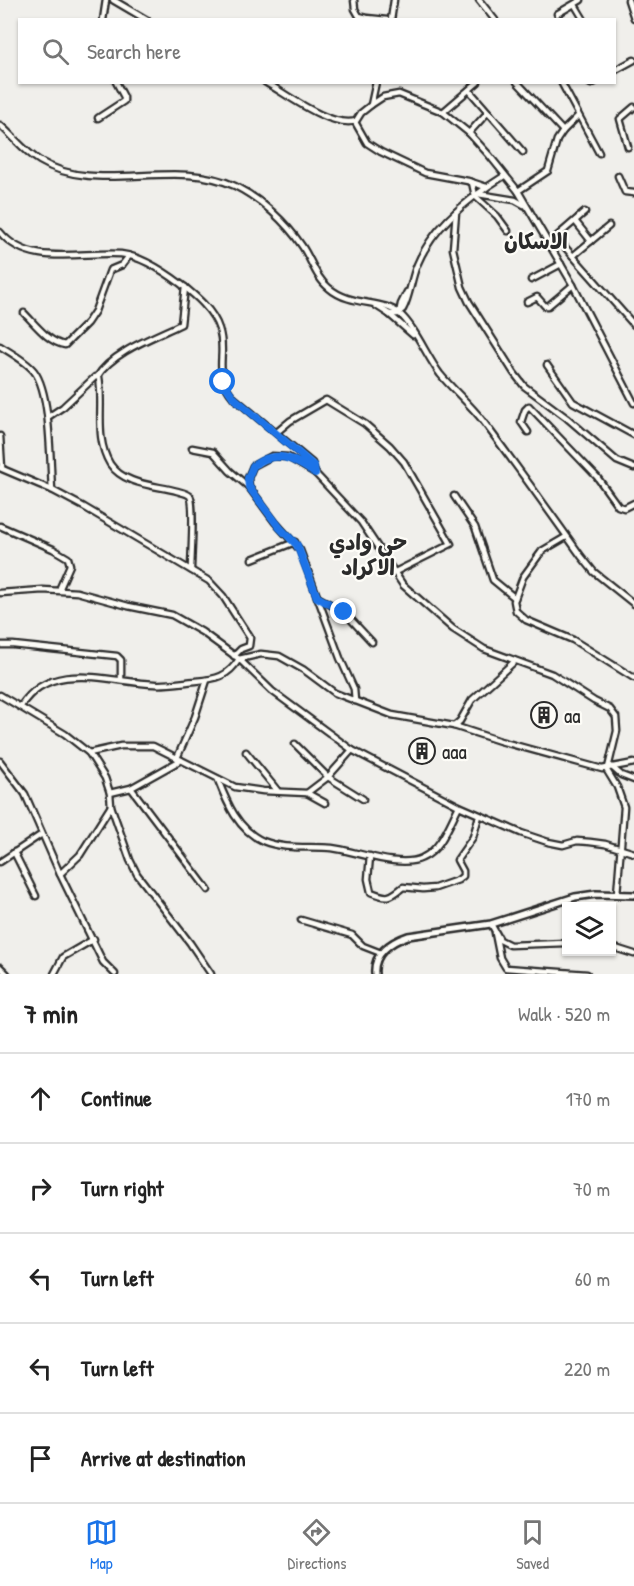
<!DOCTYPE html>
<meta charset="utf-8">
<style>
body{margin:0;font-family:"Patrick Hand","Playpen Sans Arabic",sans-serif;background:#f2f2f2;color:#222}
.controls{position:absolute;right:18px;bottom:18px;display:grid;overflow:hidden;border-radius:0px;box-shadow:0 2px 4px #0004}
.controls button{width:54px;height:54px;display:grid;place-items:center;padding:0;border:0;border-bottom:2px solid #e0e0e0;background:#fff;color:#222;font:30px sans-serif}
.stop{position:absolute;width:18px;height:18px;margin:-14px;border:4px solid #1a73e8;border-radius:50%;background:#fff}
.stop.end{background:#1a73e8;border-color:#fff;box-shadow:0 2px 6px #0008}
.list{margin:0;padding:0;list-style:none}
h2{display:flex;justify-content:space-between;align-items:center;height:78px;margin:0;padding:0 24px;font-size:26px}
h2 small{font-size:20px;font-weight:400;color:#767676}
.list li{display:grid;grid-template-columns:39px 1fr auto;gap:18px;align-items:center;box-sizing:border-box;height:90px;padding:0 24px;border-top:2px solid #e0e0e0}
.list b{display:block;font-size:22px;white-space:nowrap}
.list em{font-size:20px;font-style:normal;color:#767676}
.icon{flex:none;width:33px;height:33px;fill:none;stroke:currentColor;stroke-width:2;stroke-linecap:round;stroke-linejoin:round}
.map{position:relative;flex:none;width:634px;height:974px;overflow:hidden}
.search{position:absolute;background:#fff;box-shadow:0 2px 4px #0004;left:18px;right:18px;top:18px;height:66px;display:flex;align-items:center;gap:15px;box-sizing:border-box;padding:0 21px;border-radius:0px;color:#767676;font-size:22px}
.sheet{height:528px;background:#fff}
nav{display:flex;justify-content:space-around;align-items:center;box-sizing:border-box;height:84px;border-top:2px solid #e0e0e0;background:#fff;font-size:16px;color:#767676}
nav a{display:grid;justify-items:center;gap:3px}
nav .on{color:#1a73e8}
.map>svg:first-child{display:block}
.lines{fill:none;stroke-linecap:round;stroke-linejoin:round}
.minor-casing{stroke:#2b2b2b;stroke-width:9}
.tertiary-casing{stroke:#2b2b2b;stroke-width:10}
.minor{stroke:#fdfcf7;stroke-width:4.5}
.tertiary{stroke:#fdfcf7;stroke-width:5}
.route{stroke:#1a73e8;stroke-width:8}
.labels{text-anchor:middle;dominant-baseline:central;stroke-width:4.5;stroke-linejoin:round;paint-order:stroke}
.poi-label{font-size:21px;fill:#2b2b2b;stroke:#fdfcf7;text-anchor:start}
.neighbourhood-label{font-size:22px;font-weight:bold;fill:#2b2b2b;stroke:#fdfcf7}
</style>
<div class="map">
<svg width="634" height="974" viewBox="0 0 634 974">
<rect width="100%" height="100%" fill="#f0efeb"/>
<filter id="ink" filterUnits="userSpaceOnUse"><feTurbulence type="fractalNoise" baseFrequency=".0167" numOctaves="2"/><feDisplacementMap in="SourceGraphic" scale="12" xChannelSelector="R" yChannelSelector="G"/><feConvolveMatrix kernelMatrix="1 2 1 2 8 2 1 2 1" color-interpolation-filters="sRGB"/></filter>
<g filter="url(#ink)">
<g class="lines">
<defs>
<g id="minor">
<path d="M113 0 147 20"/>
<path d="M354 0 355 9 359 16 367 18 387 20"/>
<path d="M479 0 495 20"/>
<path d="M628 0 634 18"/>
<path d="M575 5 584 20"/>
<path d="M557 14 581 0"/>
<path d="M103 20 106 0"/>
<path d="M391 20 394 0"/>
<path d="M614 71 634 60"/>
<path d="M265 82C288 95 330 128 356 121L361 113 371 105 383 97 399 94 443 112 469 133 489 155 518 191 573 285 634 403"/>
<path d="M517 82 563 131"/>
<path d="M561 82 599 153"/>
<path d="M588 82 591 84 595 82"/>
<path d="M469 90 523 152"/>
<path d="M371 105 376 82"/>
<path d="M443 112 478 82"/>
<path d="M98 118 124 101V97L116 82"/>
<path d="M355 122 367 143 381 152 425 173 468 181 486 187"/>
<path d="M0 125C13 136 25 152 40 161 97 196 174 157 235 186 261 199 286 222 302 246 311 259 316 278 329 288 351 307 383 299 400 314 415 327 427 357 440 374 453 390 470 404 483 421 516 465 549 511 581 556L594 572 634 604"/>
<path d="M469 133 488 112"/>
<path d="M628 147 620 119 634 107"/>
<path d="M618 176 625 192 634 193"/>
<path d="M472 182 475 196 497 216 508 231"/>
<path d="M518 191 548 171 557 140 563 131 578 116"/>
<path d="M478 194 515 200 524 205"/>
<path d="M456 212 453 249 462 287 469 302 514 373 524 386 567 418 617 461 634 468"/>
<path d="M575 221 591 241"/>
<path d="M0 232C29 268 81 251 121 254 141 256 165 272 181 284 196 296 213 310 219 329 228 356 211 371 234 398L312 463 315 473"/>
<path d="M556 237 634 325"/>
<path d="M548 244 585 212"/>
<path d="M573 256 609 226"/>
<path d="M531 280 561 264"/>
<path d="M527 302 537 297 545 306H548L573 285"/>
<path d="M375 305 389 314 413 335"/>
<path d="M24 313C35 324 49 343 65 345L87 323 95 311 110 270 122 265 129 256"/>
<path d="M389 314H397L403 309C410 296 411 279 417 265 433 226 470 197 504 176"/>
<path d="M399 314 401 304 407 292"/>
<path d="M0 346C11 353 26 361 34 371 51 393 50 461 52 490"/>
<path d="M547 365 573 402 634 435"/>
<path d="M97 377C113 351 155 337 181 324L185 287"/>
<path d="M48 417 63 407 95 377H99C104 405 94 438 110 464 124 485 155 485 177 491 180 492 187 493 190 496 195 503 191 558 191 570"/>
<path d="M277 432 290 421 326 400 365 424 390 446 404 462 451 544 393 573"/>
<path d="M528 432 521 422 525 410 529 406 597 477 618 506 624 508 634 503"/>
<path d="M0 436 2 468"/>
<path d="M192 448 213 452 230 471 249 487"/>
<path d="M0 468 52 490 84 507 209 581 223 596 250 638 249 646 241 649 234 656"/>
<path d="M454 496 475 527 493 580 515 598"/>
<path d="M0 526 53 549 68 558 70 565 59 590"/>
<path d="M566 537 542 551 523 577 514 601 516 611 526 620 573 640 634 678"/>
<path d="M252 559 295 542"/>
<path d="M0 593 43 590 77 592 128 606 172 615 202 632 239 659 272 691 352 750 459 806 521 833 548 842 563 845 577 841 590 842 605 844 634 853"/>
<path d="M317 597 344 612 372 642"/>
<path d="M0 645H13L117 656 121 660V680"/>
<path d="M0 695 65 734 89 753 105 778 110 793 111 806 130 860 137 874 190 943 211 974"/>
<path d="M355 701 354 689 340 658 300 550 275 522 249 487 248 478 253 466 272 456 288 457 315 473 361 522 403 585 453 629 484 649 552 674 594 701 610 709 616 717 617 731 608 768"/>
<path d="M21 706C51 659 109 682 154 684 168 685 182 682 196 681 216 679 228 677 239 659L261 654 279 656 304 670 335 693 392 715 454 726 500 741 602 769 634 763"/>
<path d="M454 726 460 721 472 700 515 661"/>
<path d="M295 744 328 777 363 799"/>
<path d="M246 752 277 790"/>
<path d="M89 753 121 746H153L235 787 263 791 307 793 328 777 352 750"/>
<path d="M177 758 195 717 207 680"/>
<path d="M0 761 25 794 60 874 103 962 115 974"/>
<path d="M612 767 621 775 634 780"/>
<path d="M606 769 617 787 624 807 617 894"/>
<path d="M218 780C227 803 238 830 263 841 285 850 309 846 332 848 356 851 400 869 422 858 441 850 450 823 459 806"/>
<path d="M131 788 208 890"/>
<path d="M110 793 131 788 181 760"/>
<path d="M307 793 325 803"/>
<path d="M14 852 36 896"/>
<path d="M370 856 368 879 371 892C388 899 390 898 403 887L423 889 435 888 458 880 463 876V871L457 860 473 837 479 816"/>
<path d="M0 862 42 834"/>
<path d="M60 874 80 855 111 806"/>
<path d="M301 920 352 935 363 946 381 953"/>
<path d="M491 924 500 940 510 945 566 943"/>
<path d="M495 933 500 958 506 968 587 974"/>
<path d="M612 947 634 954"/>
<path d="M0 967 7 974"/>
<path d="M54 974 63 957 94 939"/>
</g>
<path id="tertiary" d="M375 974C373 954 390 942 408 936L491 924 575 897 596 894 634 895"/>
</defs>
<use href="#minor" class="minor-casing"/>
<use href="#tertiary" class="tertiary-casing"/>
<use href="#minor" class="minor"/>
<use href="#tertiary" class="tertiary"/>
</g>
</g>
<g class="lines" filter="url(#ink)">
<path class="route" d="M223 382 234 398 314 466 315 473C293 459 276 448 253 466L248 478 249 487 280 528 297 545 317 597 344 612"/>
</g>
<defs>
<symbol id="building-ring" viewBox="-11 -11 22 22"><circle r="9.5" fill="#fdfcf7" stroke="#2b2b2b" stroke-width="1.5"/><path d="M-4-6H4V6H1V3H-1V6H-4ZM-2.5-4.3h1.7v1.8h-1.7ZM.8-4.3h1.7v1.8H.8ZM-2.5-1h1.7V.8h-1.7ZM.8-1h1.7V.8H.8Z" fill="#2b2b2b"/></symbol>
</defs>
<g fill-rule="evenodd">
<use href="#building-ring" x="529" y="700" width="30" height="30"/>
<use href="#building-ring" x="407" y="736" width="30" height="30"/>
</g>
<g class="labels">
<g class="poi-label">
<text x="564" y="715">aa</text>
<text x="442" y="751">aaa</text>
</g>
<g class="neighbourhood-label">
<text x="536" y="241">الاسكان</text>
<text x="368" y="542">حي وادي<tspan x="368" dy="25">الاكراد</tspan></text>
</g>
</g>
</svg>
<div class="controls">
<button><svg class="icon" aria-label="layers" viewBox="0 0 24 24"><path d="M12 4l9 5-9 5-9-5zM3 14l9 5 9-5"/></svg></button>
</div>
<div class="stop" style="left:223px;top:382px"></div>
<div class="stop end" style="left:344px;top:612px"></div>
<div class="search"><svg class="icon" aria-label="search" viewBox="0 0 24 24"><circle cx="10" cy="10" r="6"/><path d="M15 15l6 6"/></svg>Search here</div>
</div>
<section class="sheet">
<h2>7 min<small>Walk · 520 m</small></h2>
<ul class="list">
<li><svg class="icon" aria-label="ahead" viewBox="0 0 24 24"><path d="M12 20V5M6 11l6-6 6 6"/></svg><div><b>Continue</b></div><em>170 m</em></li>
<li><svg class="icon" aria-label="right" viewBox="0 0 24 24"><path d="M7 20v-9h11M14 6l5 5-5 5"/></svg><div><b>Turn right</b></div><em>70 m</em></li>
<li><svg class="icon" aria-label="left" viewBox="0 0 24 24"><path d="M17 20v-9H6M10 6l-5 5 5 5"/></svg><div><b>Turn left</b></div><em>60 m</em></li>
<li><svg class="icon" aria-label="left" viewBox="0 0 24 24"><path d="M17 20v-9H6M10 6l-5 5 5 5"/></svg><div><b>Turn left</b></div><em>220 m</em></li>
<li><svg class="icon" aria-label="arrive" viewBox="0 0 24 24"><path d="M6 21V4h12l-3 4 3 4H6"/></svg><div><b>Arrive at destination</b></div></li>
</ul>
</section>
<nav>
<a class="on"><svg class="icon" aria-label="map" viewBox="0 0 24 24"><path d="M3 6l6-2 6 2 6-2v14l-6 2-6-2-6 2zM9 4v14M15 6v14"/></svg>Map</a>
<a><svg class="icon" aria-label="directions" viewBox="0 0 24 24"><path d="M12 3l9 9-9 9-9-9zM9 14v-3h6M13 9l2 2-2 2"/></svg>Directions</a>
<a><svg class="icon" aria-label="saved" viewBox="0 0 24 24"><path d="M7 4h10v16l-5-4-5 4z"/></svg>Saved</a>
</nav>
